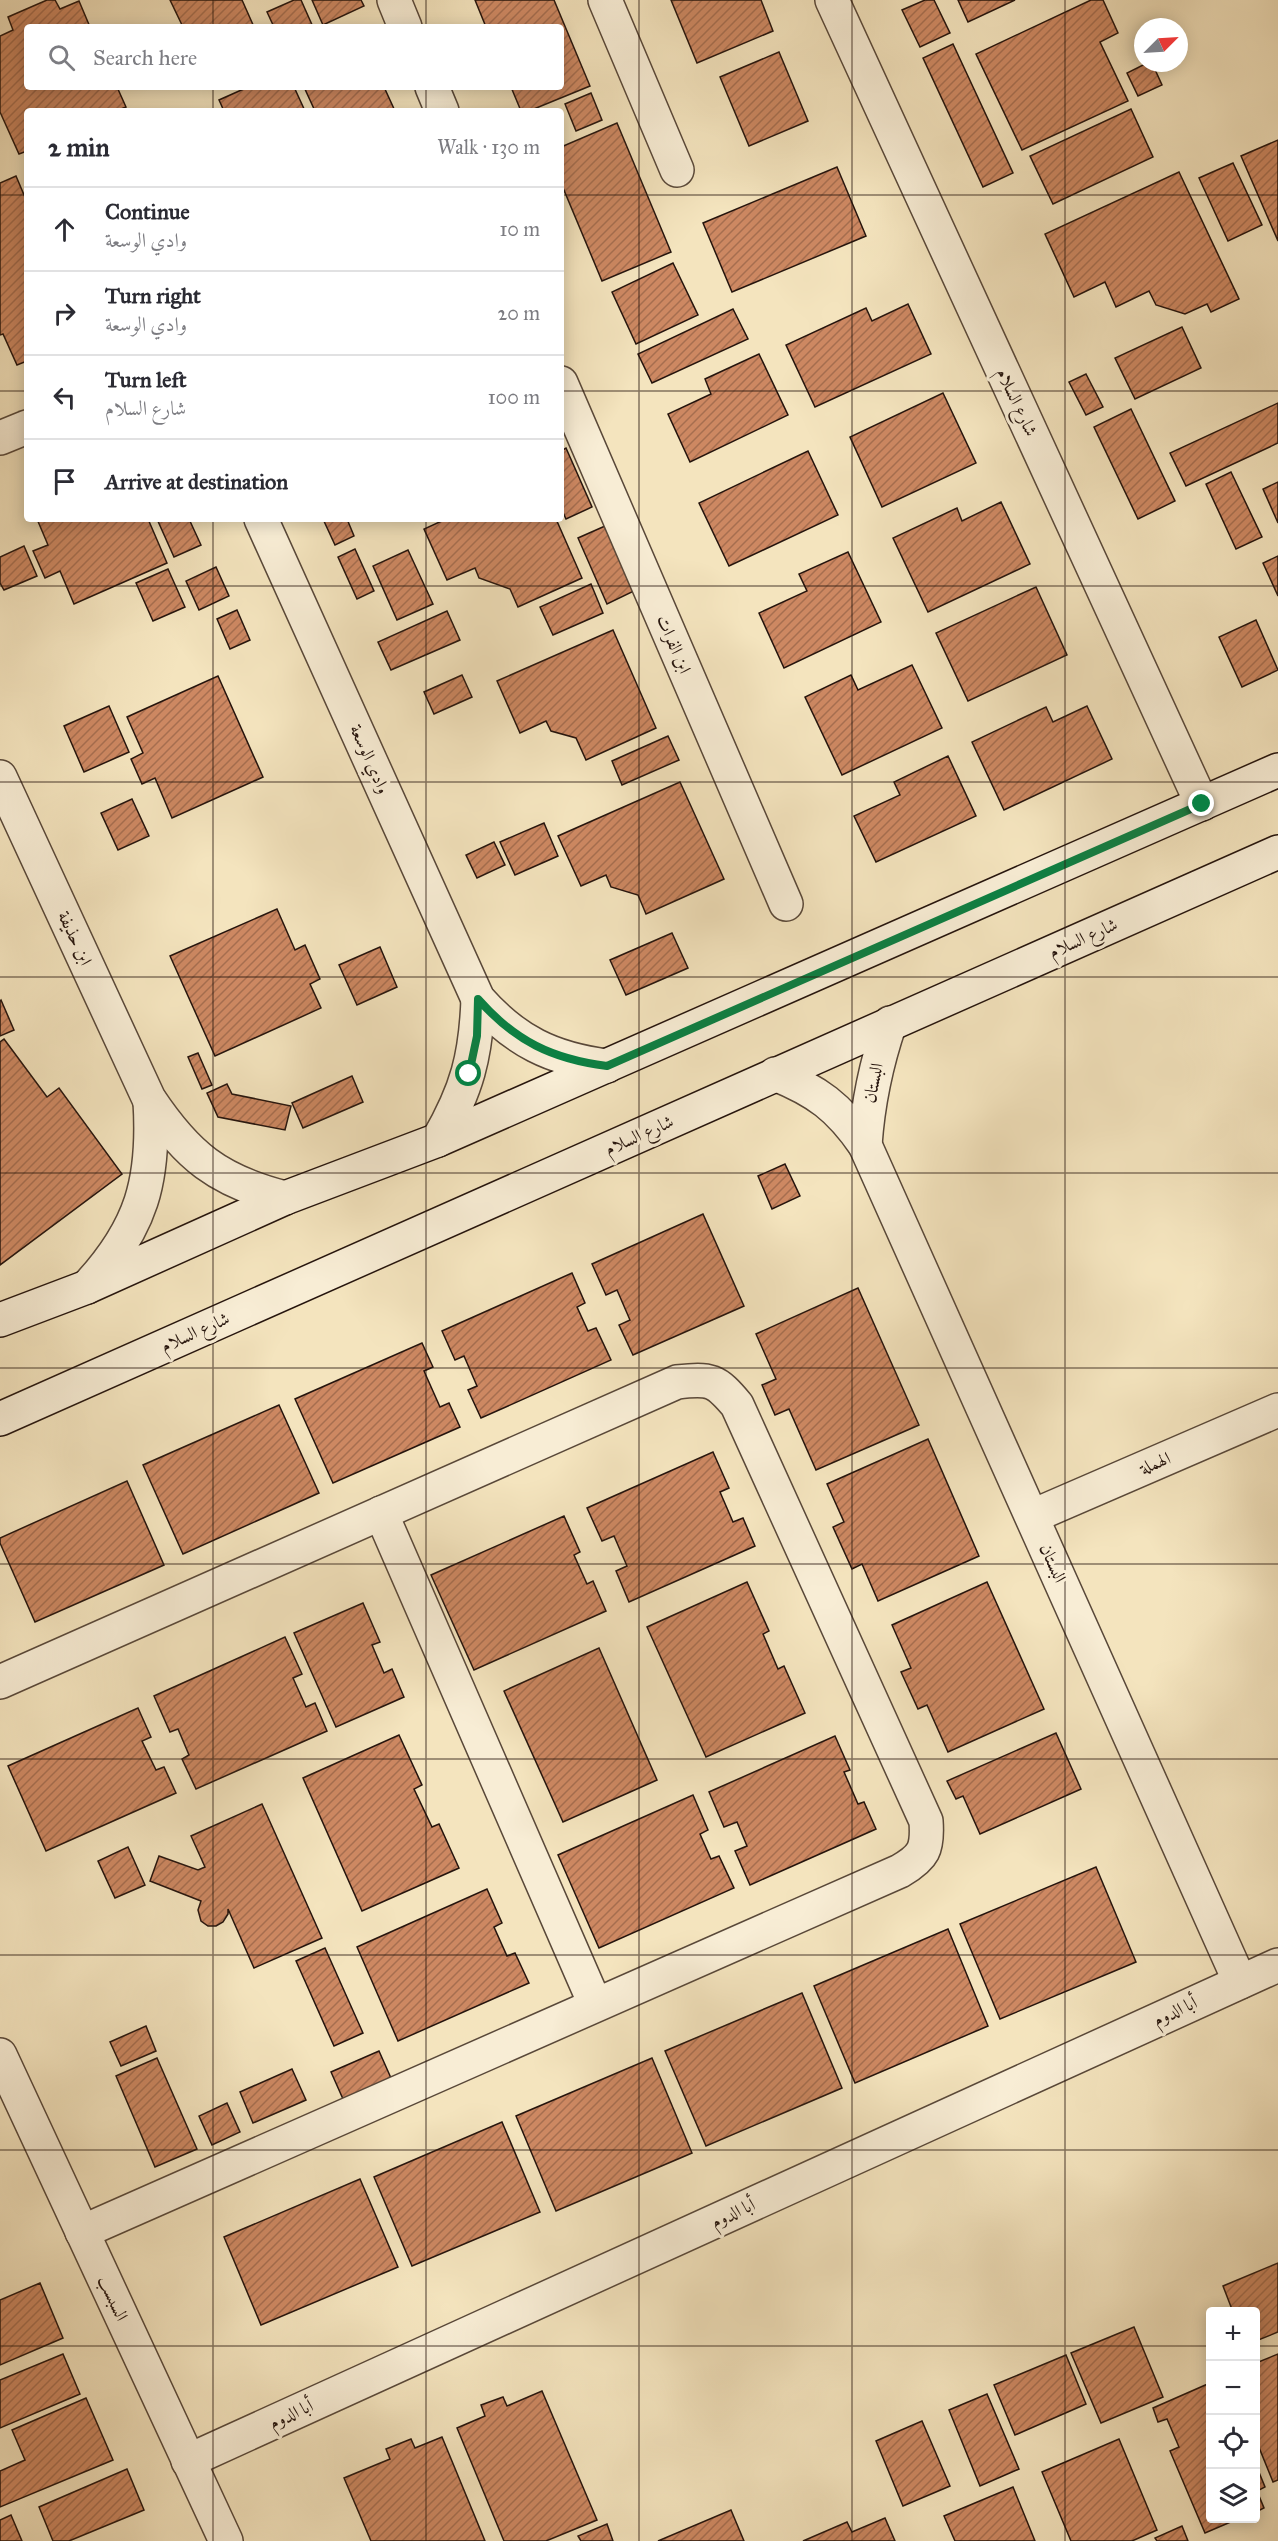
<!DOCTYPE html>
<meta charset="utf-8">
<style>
body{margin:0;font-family:"IM FELL Great Primer",Amiri,serif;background:#f7f7f7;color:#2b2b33}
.controls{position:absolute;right:18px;bottom:18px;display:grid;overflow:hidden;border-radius:6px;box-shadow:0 3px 15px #0003}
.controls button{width:54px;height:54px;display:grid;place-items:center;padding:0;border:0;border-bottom:2px solid #e1e1e2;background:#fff;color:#2b2b33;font:30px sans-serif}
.compass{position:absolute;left:1134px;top:18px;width:54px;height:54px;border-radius:50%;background:#fff;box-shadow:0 3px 15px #0003;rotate:66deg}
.stop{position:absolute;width:18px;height:18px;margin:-14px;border:4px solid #0b8043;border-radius:50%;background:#fff}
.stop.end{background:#0b8043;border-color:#fff;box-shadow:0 2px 6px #0008}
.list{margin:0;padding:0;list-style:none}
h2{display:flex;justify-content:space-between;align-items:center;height:78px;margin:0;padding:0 24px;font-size:26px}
h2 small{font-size:20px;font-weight:400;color:#7c7c81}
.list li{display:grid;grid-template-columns:39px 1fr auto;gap:18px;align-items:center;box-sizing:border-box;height:84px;padding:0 24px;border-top:2px solid #e1e1e2}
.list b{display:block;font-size:22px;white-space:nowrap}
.list p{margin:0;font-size:20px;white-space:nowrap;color:#7c7c81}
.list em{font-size:20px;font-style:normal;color:#7c7c81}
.icon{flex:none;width:33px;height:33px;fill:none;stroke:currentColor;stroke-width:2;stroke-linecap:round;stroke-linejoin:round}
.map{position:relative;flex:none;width:1278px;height:2541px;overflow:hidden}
.search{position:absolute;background:#fff;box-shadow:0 3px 15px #0003;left:24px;top:24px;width:540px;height:66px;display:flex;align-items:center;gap:15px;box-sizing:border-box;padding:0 21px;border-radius:6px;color:#7c7c81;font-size:22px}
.panel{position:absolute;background:#fff;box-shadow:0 3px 15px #0003;left:24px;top:108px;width:540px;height:414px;border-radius:6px}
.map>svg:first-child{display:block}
.building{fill:url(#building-hatch);stroke:#25140d;stroke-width:1.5}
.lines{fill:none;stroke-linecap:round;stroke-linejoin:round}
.street-casing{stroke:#594839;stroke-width:36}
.secondary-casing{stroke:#25140d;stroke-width:36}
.street{stroke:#f8edd5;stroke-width:33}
.secondary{stroke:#f8edd5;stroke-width:33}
.route{stroke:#0b8043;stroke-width:8}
.grid{fill:none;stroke:#25140d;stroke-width:1.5;stroke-opacity:0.55}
.labels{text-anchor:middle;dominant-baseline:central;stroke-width:6;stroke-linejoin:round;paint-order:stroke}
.street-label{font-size:18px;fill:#25140d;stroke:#f8edd5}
</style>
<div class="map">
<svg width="1278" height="2541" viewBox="0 0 1278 2541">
<defs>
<pattern id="building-hatch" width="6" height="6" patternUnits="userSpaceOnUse" patternTransform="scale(1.5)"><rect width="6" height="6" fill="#cd8862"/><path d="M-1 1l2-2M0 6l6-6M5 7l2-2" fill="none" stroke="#a66e4f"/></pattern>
</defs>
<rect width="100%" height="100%" fill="#f4e4be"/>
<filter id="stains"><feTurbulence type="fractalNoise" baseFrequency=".00333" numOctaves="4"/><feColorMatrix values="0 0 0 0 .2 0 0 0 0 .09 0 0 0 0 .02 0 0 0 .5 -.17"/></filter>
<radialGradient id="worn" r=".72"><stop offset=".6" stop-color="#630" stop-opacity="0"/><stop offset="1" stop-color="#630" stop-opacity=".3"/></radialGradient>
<g class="building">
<path d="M47 0H55L60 9 79 1 90 27H27V87H117L126 107 116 111H27V151L19 154 0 112V36L13 30 8 17Z"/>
<path d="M170 0H242L254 27H183Z"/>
<path d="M294 0H301L313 27H274L267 12Z"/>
<path d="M312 0H361L364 6 323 25Z"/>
<path d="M475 0H554L590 86 529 111H521L511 87H561V27H486Z"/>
<path d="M671 0H761L773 31 697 63Z"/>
<path d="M925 0H934L950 33 920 47 902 10Z"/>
<path d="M958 0H1015L968 22Z"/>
<path d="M1091 0H1103L1118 33 1100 42 1128 101 1022 150 976 54Z"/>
<path d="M953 44 1013 173 983 187 923 58Z"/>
<path d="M779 52 808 121 749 146 720 77Z"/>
<path d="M1147 63H1152L1162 85 1138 96 1127 73Z"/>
<path d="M248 87H294L305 111H224L219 100Z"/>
<path d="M304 87H384L395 111H315Z"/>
<path d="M591 93 602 120 576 131 565 104Z"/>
<path d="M1131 109 1153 157 1053 204 1030 156Z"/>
<path d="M617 123 671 252 602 281 561 183V147Z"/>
<path d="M1278 140V241L1241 156Z"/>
<path d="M1233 163 1262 225 1228 241 1199 178Z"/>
<path d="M837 167 866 236 732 292 703 223Z"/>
<path d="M1179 172 1239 299 1211 312 1207 304 1185 314 1156 305 1149 291 1116 307 1105 282 1074 297 1045 234Z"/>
<path d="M16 176 27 202V361L17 365 3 334 0 335V183Z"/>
<path d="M673 263 698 315 636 344 612 292Z"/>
<path d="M908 304 931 354 815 407 786 345 866 308 872 321Z"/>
<path d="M733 309 748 339 652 383 638 354Z"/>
<path d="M1182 327 1201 368 1135 399 1115 358Z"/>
<path d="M759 354 788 415 690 462 668 414 711 394 705 379Z"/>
<path d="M1086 374 1103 407 1086 415 1069 382Z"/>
<path d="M943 393 976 463 882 507 850 437Z"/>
<path d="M1278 403V443L1186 486 1170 453Z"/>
<path d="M1131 409 1175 501 1138 519 1094 427Z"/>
<path d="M566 448 592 507 566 519 561 508V451Z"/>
<path d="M808 451 838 515 729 566 699 503Z"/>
<path d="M1231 472 1262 537 1236 549 1206 484Z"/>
<path d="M1278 482V523L1263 489Z"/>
<path d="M1001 502 1030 564 928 612 893 538 957 508 962 521Z"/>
<path d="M37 519H148L167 563 74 604 60 571 45 578 33 551 48 545Z"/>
<path d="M157 519H189L201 545 174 557Z"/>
<path d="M323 519H347L354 536 335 545Z"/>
<path d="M446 519H556L582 578 518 607 510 589 479 578 475 568 447 580 424 529Z"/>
<path d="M605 526 634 591 607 604 578 538Z"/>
<path d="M24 546 37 576 4 590 0 583V557Z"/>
<path d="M355 549 374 591 357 599 338 557Z"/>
<path d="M408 550 433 604 397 620 373 566Z"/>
<path d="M848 552 881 622 784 668 759 613 807 591 799 574Z"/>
<path d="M1278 556V596L1263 563Z"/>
<path d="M216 567 229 596 199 610 186 581Z"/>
<path d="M168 569 185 607 153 621 136 583Z"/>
<path d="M591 584 603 613 553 635 540 607Z"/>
<path d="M1036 587 1067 655 968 701 936 633Z"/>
<path d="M237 610 250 640 230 649 217 619Z"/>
<path d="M447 611 460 640 391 670 378 642Z"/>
<path d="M1256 620 1278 670 1242 687 1219 637Z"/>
<path d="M613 630 656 728 586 760 576 738 551 731 546 721 520 733 497 681Z"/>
<path d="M912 665 942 728 842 775 805 697 851 675 858 690Z"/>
<path d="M462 675 472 697 434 714 424 692Z"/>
<path d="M218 676 263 777 172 818 155 778 142 784 131 759 143 753 127 717Z"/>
<path d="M109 706 129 752 84 772 64 726Z"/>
<path d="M1087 706 1112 759 1004 810 972 742 1046 707 1053 722Z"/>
<path d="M668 736 679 760 622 785 612 761Z"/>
<path d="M948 756 976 816 876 862 854 816 900 795 894 782Z"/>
<path d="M680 782 724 879 646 914 638 895 611 887 606 875 581 886 558 836Z"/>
<path d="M132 799 149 836 118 850 101 813Z"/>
<path d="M544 823 558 856 515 875 500 842Z"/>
<path d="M494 842 505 865 477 878 466 855Z"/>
<path d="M277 909 295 950 305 945 320 979 310 984 321 1008 215 1056 170 956Z"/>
<path d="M672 933 688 968 626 995 610 960Z"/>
<path d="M380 947 397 987 357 1005 339 965Z"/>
<path d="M1 1000 14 1030 0 1036V1001Z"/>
<path d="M4 1039 47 1097 59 1088 122 1174 0 1265V1042Z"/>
<path d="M198 1053 212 1085 202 1089 188 1057Z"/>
<path d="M352 1076 363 1102 303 1128 292 1103Z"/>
<path d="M227 1084 232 1094 291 1106 285 1130 218 1117 207 1093Z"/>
<path d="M785 1164 800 1196 772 1209 758 1176Z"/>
<path d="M703 1214 744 1306 633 1355 619 1325 630 1320 617 1290 606 1295 592 1264Z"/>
<path d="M572 1273 585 1303 577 1307 588 1331 596 1328 611 1360 481 1418 468 1390 477 1386 464 1356 455 1360 442 1331Z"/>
<path d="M858 1288 919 1425 816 1470 789 1409 775 1415 762 1385 776 1379 756 1334Z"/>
<path d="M422 1343 433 1367 424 1371 440 1407 449 1403 460 1427 333 1483 295 1399Z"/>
<path d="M279 1405 319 1493 183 1554 143 1465Z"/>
<path d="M928 1439 979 1556 878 1601 862 1564 852 1569 833 1527 844 1522 827 1484Z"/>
<path d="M713 1452 729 1488 720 1492 733 1522 743 1518 755 1546 629 1602 616 1571 627 1566 614 1536 602 1541 587 1508Z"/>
<path d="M127 1481 164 1565 35 1622 0 1543V1538Z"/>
<path d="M564 1516 580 1552 574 1555 587 1584 593 1581 606 1611 474 1670 431 1575Z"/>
<path d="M747 1582 769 1631 763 1634 778 1669 784 1666 805 1713 706 1757 647 1627Z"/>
<path d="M987 1582 1044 1709 948 1752 927 1705 918 1709 901 1672 911 1668 892 1625Z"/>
<path d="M363 1603 380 1642 372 1645 384 1673 392 1669 404 1697 336 1727 294 1633Z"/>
<path d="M285 1637 302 1674 293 1678 306 1707 315 1703 327 1731 196 1789 182 1759 189 1755 178 1729 170 1732 154 1696Z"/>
<path d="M599 1648 657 1780 563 1822 504 1691Z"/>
<path d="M138 1708 151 1737 142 1741 156 1770 164 1767 176 1793 46 1851 8 1766Z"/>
<path d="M1056 1733 1081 1789 980 1834 963 1796 956 1799 947 1781Z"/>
<path d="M399 1735 422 1785 414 1789 432 1827 439 1824 459 1868 362 1911 303 1778Z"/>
<path d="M835 1736 850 1770 844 1772 858 1804 864 1802 876 1829 750 1885 735 1851 747 1846 737 1822 724 1827 709 1792Z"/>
<path d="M693 1795 708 1830 700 1834 711 1859 719 1856 734 1888 599 1948 558 1855Z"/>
<path d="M262 1804 322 1938 254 1968 228 1909V1914L223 1922 216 1926H208L201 1921 198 1910 201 1901 150 1881 159 1856 198 1870 205 1867 191 1836Z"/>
<path d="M128 1847 145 1885 115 1898 98 1861Z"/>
<path d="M1096 1867 1136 1962 1000 2019 960 1924Z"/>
<path d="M487 1889 502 1923 494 1927 507 1956 515 1953 529 1983 398 2041 357 1947Z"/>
<path d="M948 1929 988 2026 855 2083 814 1986Z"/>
<path d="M325 1948 363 2033 334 2046 296 1961Z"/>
<path d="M802 1993 842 2088 706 2146 665 2051Z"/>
<path d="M146 2026 156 2051 121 2066 110 2042Z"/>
<path d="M379 2051 391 2078 343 2099 331 2072Z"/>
<path d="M157 2058 197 2149 155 2167 116 2076Z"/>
<path d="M652 2058 692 2153 556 2211 516 2116Z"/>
<path d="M292 2069 306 2100 253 2123 240 2092Z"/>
<path d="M227 2103 240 2132 212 2145 199 2116Z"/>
<path d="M502 2122 540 2212 412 2266 374 2177Z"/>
<path d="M360 2179 398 2267 261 2325 224 2237Z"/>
<path d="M1278 2263V2332L1256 2341V2312H1233L1223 2286Z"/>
<path d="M40 2283 63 2338 0 2365V2300Z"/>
<path d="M1134 2327 1163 2397 1101 2423 1071 2353Z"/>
<path d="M63 2354 80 2394 0 2428V2380Z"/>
<path d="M1278 2354V2480L1273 2482 1256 2440V2363Z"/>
<path d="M1066 2355 1086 2404 1015 2435 994 2385Z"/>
<path d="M1210 2383V2518H1240L1205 2533 1170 2451 1179 2447 1167 2419 1158 2422 1153 2408Z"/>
<path d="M542 2391 597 2520 546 2541H504L457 2428 485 2416 481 2405 503 2397 507 2406Z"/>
<path d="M987 2394 1019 2469 980 2486 949 2410Z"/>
<path d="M86 2398 113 2460 0 2507V2471L25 2460 12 2430Z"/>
<path d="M922 2421 950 2486 903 2506 876 2441Z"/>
<path d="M442 2437 485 2541H371L344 2478 390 2459 386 2449 411 2439 415 2448Z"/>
<path d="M1119 2439 1157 2530 1132 2541H1071L1042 2472Z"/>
<path d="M1256 2465 1265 2487 1257 2491 1264 2508 1256 2512Z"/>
<path d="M127 2469 144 2510 69 2541H53L39 2507Z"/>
<path d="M1013 2487 1035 2541H955L944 2516Z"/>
<path d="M731 2510 744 2541H658Z"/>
<path d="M11 2515 22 2541H0V2520Z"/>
<path d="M885 2518 895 2541H803L847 2522 852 2532Z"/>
<path d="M607 2524 613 2541H581L578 2536Z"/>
<path d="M1182 2526 1188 2541H1157L1155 2538Z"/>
</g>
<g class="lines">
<defs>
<g id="street">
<path d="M394 0 405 27"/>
<path d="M605 0 677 170"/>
<path d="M832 0 1202 804"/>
<path d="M432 87 442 111"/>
<path d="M561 383 786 904"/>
<path d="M0 438 27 427"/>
<path d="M261 519 478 999C515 1041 552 1059 607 1066"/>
<path d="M0 777 149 1099C187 1156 218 1181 285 1198"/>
<path d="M775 1074C817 1091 839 1107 865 1145L1240 1982"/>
<path d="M438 1140C467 1090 476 1056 478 999"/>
<path d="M865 1145C868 1102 876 1064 890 1023"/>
<path d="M87 1287C142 1228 155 1180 150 1101"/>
<path d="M381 1513 595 2004"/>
<path d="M1033 1516 1278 1410"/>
<path d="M0 1682 677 1382C711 1378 716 1380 737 1405L926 1821C928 1849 924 1857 900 1871L82 2232"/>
<path d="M0 2055 226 2541"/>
<path d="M188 2461 1278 1965"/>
</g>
<g id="secondary">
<path d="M0 1320 87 1287 285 1198 438 1140 1278 770"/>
<path d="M0 1419 1278 852"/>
</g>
</defs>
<use href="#street" class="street-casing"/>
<use href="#secondary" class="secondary-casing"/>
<use href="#street" class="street"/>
<use href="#secondary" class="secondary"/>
</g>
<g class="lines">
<path class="route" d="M469 1074 477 1036 478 999C515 1041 552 1059 607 1066L1202 804"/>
</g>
<path class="grid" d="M213 0V27M426 0V27M639 0V2541M852 0V2541M1065 0V2541M213 87V111M426 87V111M0 195H27M561 195H1278M0 391H27M561 391H1278M213 519V2541M426 519V2541M0 586H1278M0 782H1278M0 977H1278M0 1173H1278M0 1368H1278M0 1564H1278M0 1759H1278M0 1955H1278M0 2150H1278M0 2346H1210M1256 2346H1278"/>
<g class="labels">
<g class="street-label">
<text transform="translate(1017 402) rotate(65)">شارع السلام</text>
<text transform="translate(674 644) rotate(67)">ابن الفرات</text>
<text transform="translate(370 759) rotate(66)">وادي الوسعة</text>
<text transform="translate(75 938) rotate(65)">ابن حذيفة</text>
<text transform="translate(1083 938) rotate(-24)">شارع السلام</text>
<text transform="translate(873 1083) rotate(-78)">البستان</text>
<text transform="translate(639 1135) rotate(-24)">شارع السلام</text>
<text transform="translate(195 1332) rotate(-24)">شارع السلام</text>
<text transform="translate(1155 1463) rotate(-23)">الهملة</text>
<text transform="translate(1053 1563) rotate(66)">البستان</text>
<text transform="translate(1175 2011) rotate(-25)">أبا الدوم</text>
<text transform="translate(733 2213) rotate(-25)">أبا الدوم</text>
<text transform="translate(113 2298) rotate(65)">السبسب</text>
<text transform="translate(291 2414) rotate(-25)">أبا الدوم</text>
</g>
</g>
<rect width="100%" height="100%" filter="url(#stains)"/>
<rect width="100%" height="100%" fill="url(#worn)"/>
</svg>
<div class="controls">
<button>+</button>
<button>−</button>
<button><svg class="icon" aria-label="locate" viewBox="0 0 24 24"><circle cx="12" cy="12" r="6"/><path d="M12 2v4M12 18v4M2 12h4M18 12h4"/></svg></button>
<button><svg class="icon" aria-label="layers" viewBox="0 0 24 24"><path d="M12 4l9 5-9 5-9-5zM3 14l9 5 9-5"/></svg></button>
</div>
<svg class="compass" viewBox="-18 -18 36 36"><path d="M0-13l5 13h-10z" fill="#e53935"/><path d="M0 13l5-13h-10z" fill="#7c7c81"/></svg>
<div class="stop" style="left:469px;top:1074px"></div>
<div class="stop end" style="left:1202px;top:804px"></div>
<div class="search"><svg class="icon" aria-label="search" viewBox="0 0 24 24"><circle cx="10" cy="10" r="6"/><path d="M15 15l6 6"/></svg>Search here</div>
<section class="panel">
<h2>2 min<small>Walk · 130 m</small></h2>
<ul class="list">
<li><svg class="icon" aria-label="ahead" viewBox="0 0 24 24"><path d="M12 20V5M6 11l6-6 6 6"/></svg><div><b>Continue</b><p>وادي الوسعة</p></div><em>10 m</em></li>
<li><svg class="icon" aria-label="right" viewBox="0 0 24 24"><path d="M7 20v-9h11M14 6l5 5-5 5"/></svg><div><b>Turn right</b><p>وادي الوسعة</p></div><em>20 m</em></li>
<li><svg class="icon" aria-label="left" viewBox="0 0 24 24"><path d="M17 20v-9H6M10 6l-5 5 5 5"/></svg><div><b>Turn left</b><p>شارع السلام</p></div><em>100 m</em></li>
<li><svg class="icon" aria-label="arrive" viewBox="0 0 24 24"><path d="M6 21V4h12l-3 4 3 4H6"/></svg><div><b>Arrive at destination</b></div></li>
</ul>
</section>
</div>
